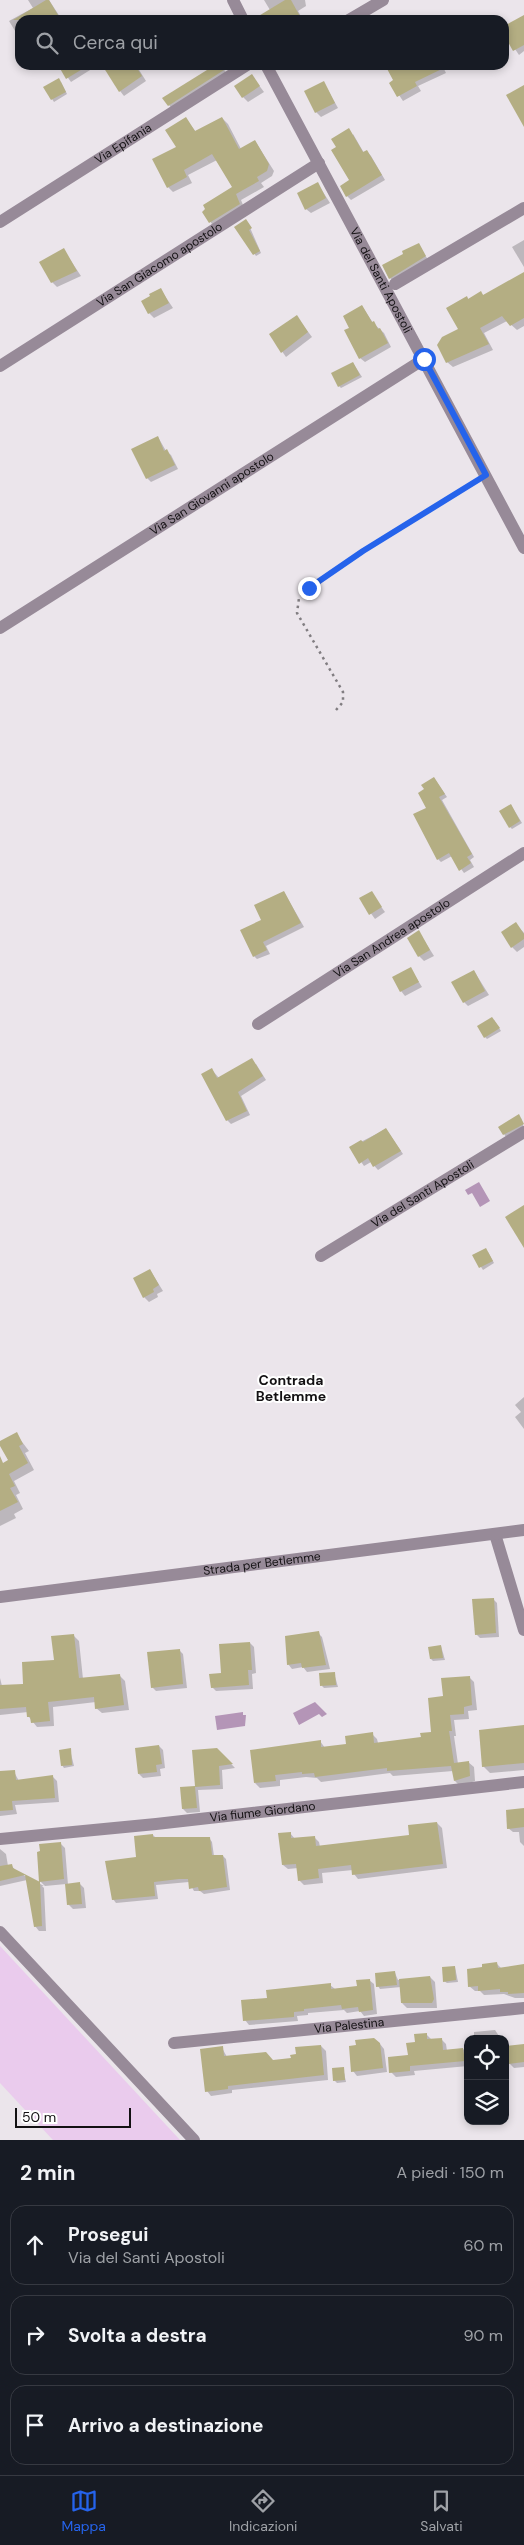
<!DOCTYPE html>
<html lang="it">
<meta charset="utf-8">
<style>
body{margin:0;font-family:"DM Sans",sans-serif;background:#242831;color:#f1f3f6}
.controls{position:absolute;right:15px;bottom:15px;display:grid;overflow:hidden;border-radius:10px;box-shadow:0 2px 8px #0003}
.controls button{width:45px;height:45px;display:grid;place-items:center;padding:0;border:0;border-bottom:1px solid #363941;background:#171b24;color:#f1f3f6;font:25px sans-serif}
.scale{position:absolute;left:15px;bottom:12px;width:116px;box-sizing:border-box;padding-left:5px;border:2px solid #131113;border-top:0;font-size:14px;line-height:18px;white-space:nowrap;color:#131113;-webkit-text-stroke:4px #fff;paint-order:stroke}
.stop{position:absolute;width:15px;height:15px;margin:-11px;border:4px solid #2563eb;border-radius:50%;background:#fff}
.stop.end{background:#2563eb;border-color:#fff;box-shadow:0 1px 5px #0008}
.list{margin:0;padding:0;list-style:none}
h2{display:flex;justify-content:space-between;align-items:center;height:65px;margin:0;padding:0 20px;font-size:21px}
h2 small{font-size:16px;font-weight:400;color:#9ea1a6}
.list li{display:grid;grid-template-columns:32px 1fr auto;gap:15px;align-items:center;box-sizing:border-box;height:80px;margin:0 10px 10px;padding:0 10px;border:1px solid #363941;border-radius:15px}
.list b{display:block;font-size:19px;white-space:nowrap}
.list p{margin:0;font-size:16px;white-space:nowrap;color:#9ea1a6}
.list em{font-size:16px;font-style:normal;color:#9ea1a6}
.icon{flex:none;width:28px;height:28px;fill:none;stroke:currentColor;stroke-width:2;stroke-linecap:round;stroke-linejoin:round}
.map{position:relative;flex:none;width:524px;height:2140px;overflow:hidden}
.search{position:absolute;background:#171b24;box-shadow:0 2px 8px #0003;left:15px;right:15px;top:15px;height:55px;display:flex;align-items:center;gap:12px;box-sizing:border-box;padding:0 18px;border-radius:15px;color:#9ea1a6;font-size:19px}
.sheet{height:335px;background:#171b24}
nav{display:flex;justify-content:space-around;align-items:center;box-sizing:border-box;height:70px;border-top:1px solid #363941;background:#171b24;font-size:14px;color:#9ea1a6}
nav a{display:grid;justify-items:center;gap:2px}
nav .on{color:#2563eb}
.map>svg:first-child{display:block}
.green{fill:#eacbed}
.water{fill:#b495b7}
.shadow{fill:#0003}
.building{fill:#b4ae83}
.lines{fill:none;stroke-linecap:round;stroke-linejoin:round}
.path{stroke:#817d81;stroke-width:2.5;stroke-dasharray:2.5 4;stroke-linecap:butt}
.minor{stroke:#978a98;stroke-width:12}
.route{stroke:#2563eb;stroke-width:6}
.labels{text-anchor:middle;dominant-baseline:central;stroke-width:4;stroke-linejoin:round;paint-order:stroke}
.street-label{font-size:12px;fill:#131113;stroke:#fff}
.neighbourhood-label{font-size:14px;font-weight:bold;fill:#131113;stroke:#fff}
</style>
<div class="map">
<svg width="524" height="2140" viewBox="0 0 524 2140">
<rect width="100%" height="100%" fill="#ebe5eb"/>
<path class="green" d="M0 1946 180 2140H53L0 2083Z"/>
<g class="water">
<path d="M479 1182 490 1201 480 1207 472 1193 468 1195 465 1190Z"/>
<path d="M315 1702 327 1714 322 1717 319 1714 299 1725 293 1713Z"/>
<path d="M243 1712V1715H246L245 1726 217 1730 215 1716Z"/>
</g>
<g class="shadow">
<path d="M28 0H49L62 20H20V39L9 21 33 8Z"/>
<path d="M264 0H305L306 6 298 11 303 20H276Z"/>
<path d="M524 20V51L519 55 504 33V28Z"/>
<path d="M59 65H98L71 82Z"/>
<path d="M122 65H136L146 81 124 96 120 91Z"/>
<path d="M217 65H221L227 74 172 109 169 105Z"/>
<path d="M386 65H442L446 73 418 86 421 91 403 101 391 83 395 81Z"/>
<path d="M252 76 264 92 248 102 243 97Z"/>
<path d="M61 82 67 94 54 102 45 88Z"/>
<path d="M324 83 338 108 321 117 316 112Z"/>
<path d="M185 118 196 132 222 118 228 124 241 149 255 141 274 171 272 176 261 183 264 187 241 200 245 210 215 228 203 212 233 188 217 160 188 175 192 183 173 192 168 187Z"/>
<path d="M353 134 364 153 367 152 371 156 385 180 351 200 347 196 350 181Z"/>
<path d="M318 184 330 203 311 213 306 209Z"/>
<path d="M248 223 261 253 256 256 236 227Z"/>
<path d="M524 240V267L512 247Z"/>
<path d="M418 245 429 261 394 282 390 278Z"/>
<path d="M63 249 81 276 57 287 52 282Z"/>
<path d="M524 273V326L517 330 507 321 484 333 493 350 453 367 447 362 460 330 467 297 469 300 481 293 484 296Z"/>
<path d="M161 290 173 308 154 318 149 313Z"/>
<path d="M362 306 373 323 384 333 391 347 365 362 360 358 351 328Z"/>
<path d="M297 317 312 337 286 357 270 334Z"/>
<path d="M353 363 362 377 341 388 339 386Z"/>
<path d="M158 437 166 451 171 455 178 469 151 482 147 478Z"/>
<path d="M434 778 447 797 442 800 474 857 470 860 474 867 464 873 452 856 441 862 438 859 425 790Z"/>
<path d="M511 805 522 823 512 829 510 827Z"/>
<path d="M284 892 304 927 266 946 270 954 257 959 254 956 262 920Z"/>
<path d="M371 893 385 912 375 919 360 898Z"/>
<path d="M516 924 524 933V947L517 952 512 947Z"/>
<path d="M419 932 434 956 424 961 419 956Z"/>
<path d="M410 968 422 987 405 996 401 991Z"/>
<path d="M474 971 489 995 468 1006 464 1002Z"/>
<path d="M494 1020 501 1031 487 1039 485 1037Z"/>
<path d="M256 1064 266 1080 241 1096 250 1115 231 1124 227 1120 212 1070 219 1078Z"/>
<path d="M521 1118 524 1128 506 1137 500 1128Z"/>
<path d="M386 1129 403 1154 378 1170 371 1162 364 1166 351 1147Z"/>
<path d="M488 1252 494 1263 483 1270 474 1256Z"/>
<path d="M150 1270 163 1291 157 1294 158 1297 149 1302 144 1297Z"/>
<path d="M524 1397V1429L515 1417 521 1412 515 1405Z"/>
<path d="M16 1434 29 1451 25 1453 34 1470 14 1481 20 1493 16 1495 23 1509 14 1514 16 1518 0 1526V1470L9 1461 0 1443Z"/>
<path d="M493 1599 497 1603 499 1637 480 1638 476 1634Z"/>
<path d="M318 1633 322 1637 330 1669 307 1672 303 1667 292 1669 288 1664Z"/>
<path d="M74 1636 79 1641 83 1679 120 1676 125 1681 129 1710 102 1713 96 1708V1702L53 1707 54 1726 37 1727 29 1717 28 1712 0 1715V1678L2 1686 25 1685 55 1661Z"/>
<path d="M250 1643 254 1647 256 1673 252 1674 253 1689 216 1691 212 1687Z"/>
<path d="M441 1646 445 1660 433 1661 431 1659Z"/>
<path d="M179 1650 183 1654 187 1688 156 1691 152 1687Z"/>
<path d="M334 1673 338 1687 324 1688 322 1686Z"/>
<path d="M469 1677 474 1682 477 1710 468 1711 469 1719 454 1720 456 1736H454L458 1764 468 1762 474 1767 475 1781 460 1786 455 1781 453 1771 393 1776 390 1773 321 1782 317 1778 306 1777 280 1780V1786L260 1788 255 1783 320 1741 325 1748 347 1746 372 1734 377 1739 378 1743 422 1738 432 1733 444 1697Z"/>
<path d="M524 1727V1770L490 1773 483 1766Z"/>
<path d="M159 1746 163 1750 165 1768 160 1769 161 1776 143 1778 139 1774Z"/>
<path d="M217 1749 235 1768 222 1770 223 1789 198 1790 200 1812 187 1813 183 1809 181 1788 196 1787 193 1751Z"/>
<path d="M70 1750 74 1766 64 1768 62 1765Z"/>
<path d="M14 1772 19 1781 53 1777 57 1781 59 1802 15 1805 17 1814 0 1816V1774Z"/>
<path d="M524 1810V1846L520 1842 519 1832H513L508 1828Z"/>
<path d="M437 1823 442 1828 447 1868 358 1879 354 1874 353 1870 322 1873 323 1883 304 1885 299 1880 298 1868 288 1869 283 1865 290 1833 295 1839 314 1837 319 1842 320 1847 410 1836Z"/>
<path d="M153 1835 156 1838H209L212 1842 214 1856H223L226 1859 230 1890 204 1894 200 1891H194L189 1882 156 1885 158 1899 116 1903 113 1899Z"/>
<path d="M60 1843 65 1848 68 1885 79 1883 84 1888 86 1908 73 1909 69 1905 66 1884 45 1886 40 1881Z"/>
<path d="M0 1849 6 1854 8 1866 11 1865 16 1871 44 1886H42L44 1888 46 1931H39L35 1926 27 1880 0 1886Z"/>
<path d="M497 1964 502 1969 524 1966V1998H515L504 1994 484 1995 480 1991H475L469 1986 483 1969Z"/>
<path d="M455 1967 458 1982 447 1983 444 1981Z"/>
<path d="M395 1973 398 1980 430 1977 435 1982 437 2008H407L402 2003 401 1987 380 1989 378 1986Z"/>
<path d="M369 1980 374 1984 377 2014 364 2016 360 2011 347 2013 344 2010 308 2013V2015L297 2016 298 2021 249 2025 245 2020 268 1999 330 1985 335 1989 358 1987Z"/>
<path d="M495 2030 501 2039H474V2032Z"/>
<path d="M426 2034 431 2039H441L446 2044 447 2051 468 2049V2066L414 2071 415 2075 396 2077 391 2072 409 2056 416 2043Z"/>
<path d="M380 2044 384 2049 387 2072 357 2076 353 2071 357 2046Z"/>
<path d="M524 2045V2067L514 2068 510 2064H505V2047Z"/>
<path d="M321 2046 326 2051 328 2080 232 2090V2093L211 2096 207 2091 222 2048 227 2057 273 2061 292 2059Z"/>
<path d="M343 2068 346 2082 337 2083 334 2080Z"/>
</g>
<g class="building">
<path d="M46 0H49L61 20H13Z"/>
<path d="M285 0H291L302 20H252Z"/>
<path d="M524 15V45L513 51 504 35V26Z"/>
<path d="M58 65H89L66 79Z"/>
<path d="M102 65H135L142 76 119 92Z"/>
<path d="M215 65H222L224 70 168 106 162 98Z"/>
<path d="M385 65H450L415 82 417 86 397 97 389 83 393 80Z"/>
<path d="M252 74 260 86 242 98 234 86Z"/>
<path d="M59 78 66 92 51 100 43 87Z"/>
<path d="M324 81 335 103 315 113 304 91Z"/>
<path d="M524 85V127L506 95Z"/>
<path d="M186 117 195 131 222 117 239 149 255 140 269 164 267 171 257 177 259 181 236 194 240 204 209 223 202 212 205 209 203 205 232 187 212 154 184 170 187 177 167 188 152 159 176 147 165 130Z"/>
<path d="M349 128 363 152 367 150 382 175 346 197 340 186 349 180 331 150 336 147 331 139Z"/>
<path d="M318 182 326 198 305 210 297 193Z"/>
<path d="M246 219 252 228 249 230 260 251 253 255 234 227Z"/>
<path d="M419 243 426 256 389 279 382 265 403 254 402 251Z"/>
<path d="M64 248 77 271 51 283 39 262Z"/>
<path d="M524 272V318L510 326 502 316 480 328 489 344 446 363 437 345 442 337 458 329 446 308 467 296 468 299 481 291 483 295Z"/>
<path d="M161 288 169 303 148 314 141 301 150 296 149 294Z"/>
<path d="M362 305 372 322 374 321 378 329 380 328 388 343 359 359 344 330 349 328 343 316Z"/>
<path d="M297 315 308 332 281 353 269 334Z"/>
<path d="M353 362 360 375 338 387 331 373Z"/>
<path d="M158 436 164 451 167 449 175 465 146 479 131 449Z"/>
<path d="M434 777 445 794 439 797 472 854 467 857 471 863 459 871 449 853 437 860 413 814 426 808 418 793 424 789 421 785Z"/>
<path d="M511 804 520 821 509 828 499 811Z"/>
<path d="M284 891 301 923 263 942 267 950 253 957 240 930 261 920 254 905Z"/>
<path d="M372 891 382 907 369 915 359 898Z"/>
<path d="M516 922 524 934V939L511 948 501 932Z"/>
<path d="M419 930 430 950 418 957 407 938Z"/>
<path d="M411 967 419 982 400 992 392 977Z"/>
<path d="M474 970 485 991 463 1003 451 982Z"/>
<path d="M492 1017 500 1028 484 1038 477 1026Z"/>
<path d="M252 1058 263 1076 238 1092 247 1111 226 1121 201 1074 212 1068 217 1078Z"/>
<path d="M519 1114 524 1124 503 1135 498 1127Z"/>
<path d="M386 1128 401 1151 373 1167 368 1158 359 1164 349 1147 361 1140 363 1142Z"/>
<path d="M524 1205V1248L505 1217Z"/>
<path d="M486 1248 493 1261 479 1268 472 1255Z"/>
<path d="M150 1269 159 1285 153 1289 154 1292 143 1298 133 1278Z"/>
<path d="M17 1432 23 1444 19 1446 28 1463 9 1474 15 1486 10 1488 18 1502 0 1511V1456L3 1463 8 1460 0 1446V1441Z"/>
<path d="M494 1598 496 1633 475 1635 472 1599Z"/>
<path d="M319 1631 326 1665 302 1668 301 1663 287 1665 285 1636Z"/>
<path d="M74 1634 79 1678 120 1674 124 1705 95 1709 94 1697 48 1702 50 1721 31 1723 30 1717H27L26 1707 0 1709V1685L23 1684 22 1662 54 1660 51 1636Z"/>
<path d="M250 1642 252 1670H248L249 1685 211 1688 209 1674 221 1673 219 1644Z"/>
<path d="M441 1645 443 1658 430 1659 428 1647Z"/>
<path d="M180 1649 183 1684 151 1688 147 1652Z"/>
<path d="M335 1672 336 1685 320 1686 319 1673Z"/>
<path d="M470 1676 472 1705 464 1707V1714L450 1715 452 1731H449L454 1763 469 1761 470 1776 454 1781 451 1766 387 1771V1768L315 1777 314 1773 302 1774V1772L275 1775 276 1781 254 1783 250 1750 321 1740V1747L346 1744 345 1736 373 1732 374 1743 421 1737 420 1733 431 1732 428 1698 443 1696 441 1678Z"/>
<path d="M524 1725V1763L482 1767 479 1730Z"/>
<path d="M159 1745 162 1764 156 1765 157 1772 138 1774 135 1748Z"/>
<path d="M71 1748 72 1765 61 1766 59 1750Z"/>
<path d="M217 1748 233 1764 219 1766 220 1785 195 1787 197 1808 182 1809 180 1787 195 1786 192 1750Z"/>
<path d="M15 1770 16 1780 53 1775 55 1798 12 1801 13 1810 0 1811V1771Z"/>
<path d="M524 1808V1827L507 1829 506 1810Z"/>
<path d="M437 1822 443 1864 352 1875 351 1865 318 1869 319 1878 298 1881 296 1864 282 1865 278 1833 291 1832V1838L315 1836 316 1846 409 1835 408 1825Z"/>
<path d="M153 1834V1837H210L212 1855H223L227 1887 199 1891 198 1887 189 1889 188 1879H179L154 1882 155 1896 112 1900 105 1861 136 1857 134 1836Z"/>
<path d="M61 1842 64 1879 39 1882 37 1852 40 1851 39 1844Z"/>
<path d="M12 1864 13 1868 40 1882 42 1926 34 1927 25 1875 0 1881V1866Z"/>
<path d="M80 1882 82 1904 67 1905 65 1884Z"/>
<path d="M497 1962 498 1968 524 1964V1993L508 1994V1992H500V1989L478 1991V1986L468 1987 467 1969 482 1967V1964Z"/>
<path d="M455 1966 456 1980 443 1982 442 1967Z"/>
<path d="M395 1971 397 1985 376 1987 375 1973Z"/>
<path d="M430 1976 434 1999 432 2003H401L399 1979Z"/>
<path d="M370 1979 373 2010 359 2012 358 2007 342 2009 341 2005 304 2009V2011L294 2012V2017L243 2021 241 2000 267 1998 266 1990 331 1983V1989L357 1986 356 1980Z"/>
<path d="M427 2033V2039L442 2038 443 2050 463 2048 465 2061 410 2066V2071L389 2073 388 2057 408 2055 406 2043 415 2042 414 2034Z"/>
<path d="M374 2038 380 2043 383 2068 351 2072 349 2046 356 2045 355 2040Z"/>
<path d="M524 2044V2062L508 2064 506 2046Z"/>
<path d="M321 2045 324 2075 228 2086V2089L205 2092 200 2049 223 2046 224 2056 266 2052 273 2060 291 2058 290 2055 296 2054 295 2047Z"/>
<path d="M344 2067 345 2080 333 2081 332 2068Z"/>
</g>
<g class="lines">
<path class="path" d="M336 710 343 702V692L297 613 299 598 309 588 363 551 474 482"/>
<g class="minor">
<path d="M233 0 243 20"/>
<path d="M349 20 383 0"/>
<path id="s1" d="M266 65 524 548"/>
<path id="s2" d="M0 222 247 65"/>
<path d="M395 284 524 208"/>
<path id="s3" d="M0 366 319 163"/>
<path id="s4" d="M0 628 424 359"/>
<path id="s5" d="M258 1024 524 853"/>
<path id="s6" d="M321 1256 524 1132"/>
<path d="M495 1534 524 1630"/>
<path id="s7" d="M0 1597 524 1530"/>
<path id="s8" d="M0 1839 156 1824 524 1782"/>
<path d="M0 1932 194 2140"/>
<path id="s9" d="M174 2043 524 2008"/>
</g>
</g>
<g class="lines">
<path class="route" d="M309 588 363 551 486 475 424 359"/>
</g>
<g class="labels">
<g class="street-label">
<text stroke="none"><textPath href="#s2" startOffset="146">Via Epifania</textPath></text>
<text stroke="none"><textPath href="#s3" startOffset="189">Via San Giacomo apostolo</textPath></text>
<text stroke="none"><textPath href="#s1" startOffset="244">Via del Santi Apostoli</textPath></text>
<text stroke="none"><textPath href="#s4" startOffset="251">Via San Giovanni apostolo</textPath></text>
<text stroke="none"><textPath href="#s5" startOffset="159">Via San Andrea apostolo</textPath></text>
<text stroke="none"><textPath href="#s6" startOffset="119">Via del Santi Apostoli</textPath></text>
<text stroke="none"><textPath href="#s7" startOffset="264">Strada per Betlemme</textPath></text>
<text stroke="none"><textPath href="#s8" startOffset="264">Via fiume Giordano</textPath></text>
<text stroke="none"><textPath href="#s9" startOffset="176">Via Palestina</textPath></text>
</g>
<g class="neighbourhood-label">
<text x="291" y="1380">Contrada<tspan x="291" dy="16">Betlemme</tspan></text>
</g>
</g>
</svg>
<div class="controls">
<button><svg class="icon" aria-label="locate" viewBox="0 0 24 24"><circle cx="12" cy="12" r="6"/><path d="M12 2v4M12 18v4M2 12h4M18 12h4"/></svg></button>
<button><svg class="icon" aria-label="layers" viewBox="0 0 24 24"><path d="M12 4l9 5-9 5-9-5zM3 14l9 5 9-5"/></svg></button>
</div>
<div class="scale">50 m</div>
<div class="stop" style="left:424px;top:359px"></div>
<div class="stop end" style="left:309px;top:588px"></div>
<div class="search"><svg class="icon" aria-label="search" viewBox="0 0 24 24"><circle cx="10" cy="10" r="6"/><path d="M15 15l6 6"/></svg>Cerca qui</div>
</div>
<section class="sheet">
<h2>2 min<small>A piedi · 150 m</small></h2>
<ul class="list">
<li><svg class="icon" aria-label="ahead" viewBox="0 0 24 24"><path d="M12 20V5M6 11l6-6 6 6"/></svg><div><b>Prosegui</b><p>Via del Santi Apostoli</p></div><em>60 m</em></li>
<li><svg class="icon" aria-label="right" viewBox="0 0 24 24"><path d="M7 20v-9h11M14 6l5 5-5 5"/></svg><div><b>Svolta a destra</b></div><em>90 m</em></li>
<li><svg class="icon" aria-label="arrive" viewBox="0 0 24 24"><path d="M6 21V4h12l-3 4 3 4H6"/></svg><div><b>Arrivo a destinazione</b></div></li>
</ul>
</section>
<nav>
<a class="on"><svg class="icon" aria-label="map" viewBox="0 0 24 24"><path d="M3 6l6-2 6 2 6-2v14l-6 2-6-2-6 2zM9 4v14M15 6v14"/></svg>Mappa</a>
<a><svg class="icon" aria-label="directions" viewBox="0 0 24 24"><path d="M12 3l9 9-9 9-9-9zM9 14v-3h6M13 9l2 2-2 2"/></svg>Indicazioni</a>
<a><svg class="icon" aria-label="saved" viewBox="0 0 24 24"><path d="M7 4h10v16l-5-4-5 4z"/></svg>Salvati</a>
</nav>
